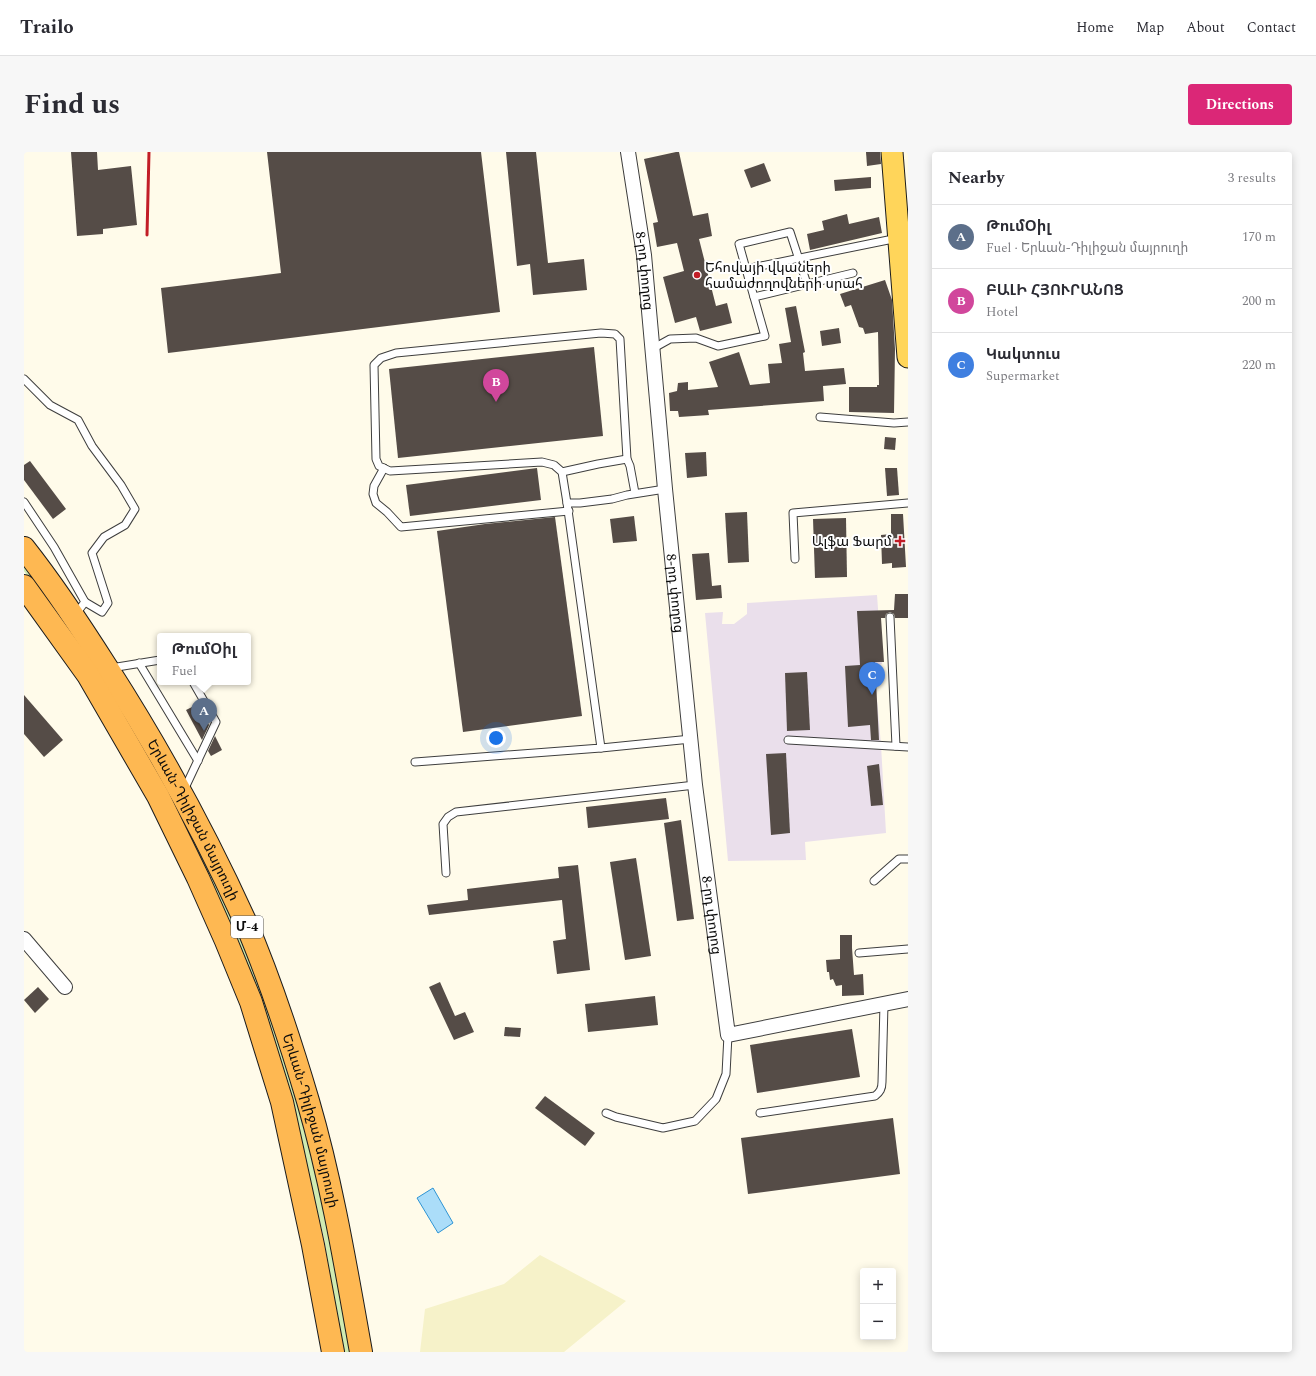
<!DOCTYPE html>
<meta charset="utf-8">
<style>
body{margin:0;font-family:Spectral,"Noto Sans Armenian",serif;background:#f7f7f7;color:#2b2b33}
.controls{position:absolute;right:12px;bottom:12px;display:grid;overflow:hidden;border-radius:4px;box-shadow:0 2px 10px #0003}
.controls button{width:36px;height:36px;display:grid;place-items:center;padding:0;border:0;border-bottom:1px solid #e1e1e2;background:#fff;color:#2b2b33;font:20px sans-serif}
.you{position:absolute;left:472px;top:586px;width:14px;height:14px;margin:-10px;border:3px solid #fff;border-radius:50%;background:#1a73e8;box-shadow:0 0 0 6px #1a73e833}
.badge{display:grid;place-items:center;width:26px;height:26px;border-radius:50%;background:#db2777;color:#fff;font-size:13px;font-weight:700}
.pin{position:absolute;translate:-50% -33px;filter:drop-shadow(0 1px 2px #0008)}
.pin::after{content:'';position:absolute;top:21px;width:14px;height:12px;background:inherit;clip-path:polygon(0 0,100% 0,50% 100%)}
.popup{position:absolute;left:133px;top:481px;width:94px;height:52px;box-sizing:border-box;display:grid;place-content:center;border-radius:4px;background:#fff;filter:drop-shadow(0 1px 3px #0005);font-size:13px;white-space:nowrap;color:#7c7c81}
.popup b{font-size:15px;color:#2b2b33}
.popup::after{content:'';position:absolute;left:50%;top:100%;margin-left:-8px;border:8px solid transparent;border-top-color:#fff}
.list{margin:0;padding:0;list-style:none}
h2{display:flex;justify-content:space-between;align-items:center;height:52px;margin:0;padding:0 16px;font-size:17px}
h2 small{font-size:13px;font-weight:400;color:#7c7c81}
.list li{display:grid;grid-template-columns:26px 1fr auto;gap:12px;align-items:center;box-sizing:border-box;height:64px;padding:0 16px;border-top:1px solid #e1e1e2}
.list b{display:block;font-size:15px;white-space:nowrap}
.list p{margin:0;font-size:13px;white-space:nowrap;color:#7c7c81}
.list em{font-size:13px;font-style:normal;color:#7c7c81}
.map{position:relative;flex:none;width:884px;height:1200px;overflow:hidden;border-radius:4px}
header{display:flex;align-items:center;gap:24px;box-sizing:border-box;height:56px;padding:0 20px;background:#fff;border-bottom:1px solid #e1e1e2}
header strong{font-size:19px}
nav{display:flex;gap:22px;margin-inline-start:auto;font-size:14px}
.intro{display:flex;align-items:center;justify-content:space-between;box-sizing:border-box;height:96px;padding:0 24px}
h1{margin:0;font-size:28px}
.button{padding:10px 18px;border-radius:4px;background:#db2777;color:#fff;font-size:14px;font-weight:700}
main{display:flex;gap:24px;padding:0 24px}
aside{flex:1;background:#fff;border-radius:4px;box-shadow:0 2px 10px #0003}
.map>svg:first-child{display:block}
.industrial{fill:#eadfeb}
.farmland{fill:#f6f2c9}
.green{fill:#d0ebb2}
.water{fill:#abddf9;stroke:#2e94d4}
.building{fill:#554c47}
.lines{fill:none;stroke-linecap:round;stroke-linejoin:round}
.service-casing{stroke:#3e3e3e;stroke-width:9}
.minor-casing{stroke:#3e3e3e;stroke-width:16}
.primary-casing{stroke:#1c1c1c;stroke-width:23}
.trunk-casing{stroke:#1c1c1c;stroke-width:24}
.service{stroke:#fff;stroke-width:7}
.minor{stroke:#fff;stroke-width:14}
.primary{stroke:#ffd55a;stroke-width:21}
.trunk{stroke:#feb852;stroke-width:22}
.rail{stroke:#c21d26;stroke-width:3}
.poi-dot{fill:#c21d26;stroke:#fff;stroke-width:1.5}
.labels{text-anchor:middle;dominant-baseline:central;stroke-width:4;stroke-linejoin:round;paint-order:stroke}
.shield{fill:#fff;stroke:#545454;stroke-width:1}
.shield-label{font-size:13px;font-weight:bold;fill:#0b0b0b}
.poi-label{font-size:14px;fill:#0b0b0b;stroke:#fff;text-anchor:start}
.street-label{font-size:14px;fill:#0b0b0b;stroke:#fff}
</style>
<header>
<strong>Trailo</strong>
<nav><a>Home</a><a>Map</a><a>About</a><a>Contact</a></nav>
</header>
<div class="intro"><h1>Find us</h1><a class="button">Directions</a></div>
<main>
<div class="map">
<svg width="884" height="1200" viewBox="0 0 884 1200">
<rect width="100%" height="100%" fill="#fffbea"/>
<path class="industrial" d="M853 443 858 512 850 513 857 593 862 681 781 690 782 708 704 709 681 461 699 460 698 472H710L723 462V451Z"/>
<path class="farmland" d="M516 1103 602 1149 540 1200H396L401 1157 480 1132Z"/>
<path class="green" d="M0 405 115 579 211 769 249 865 282 973 301 1048 328 1200H319L300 1086 276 986 240 865 47 485 0 419Z"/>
<path class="water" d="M409 1036 429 1071 414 1081 393 1046Z"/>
<g class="building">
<path d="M47 0H73L74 18 107 14 113 73 79 77V82L53 84Z"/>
<path d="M243 0H457L476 160 144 201 137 136 257 121Z"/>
<path d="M482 0H512L524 111 560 107 563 138 509 143 506 112 493 114Z"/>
<path d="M652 0H655L669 64 684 61 688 84 675 87 692 154 703 151 708 171 676 179 672 165 651 171 639 125 660 119 653 91 633 95 629 71 634 70 620 7Z"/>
<path d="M842 0H856L857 12 843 14Z"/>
<path d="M740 11 747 29 727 36 720 18Z"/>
<path d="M847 25V36L811 39 810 28Z"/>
<path d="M823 62 825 72 855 65 858 81 786 98 783 82 800 78 798 69Z"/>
<path d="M861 128 868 148 871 197 870 261 825 260V235H853V233H855L854 180 841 182 839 176 835 175 827 153 821 155 816 142Z"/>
<path d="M772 154 781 200 779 201 781 219 820 216 822 232 799 234 800 249 684 258 685 263 655 265 654 259H646L645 241 653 239 654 231 664 230V238L694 235 685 210 715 200 726 233 746 231 744 212 758 211 755 192 767 190 761 156Z"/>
<path d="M815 176 817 191 798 194 796 179Z"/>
<path d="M570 195 579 284 374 306 365 217Z"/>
<path d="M861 285 872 286 871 298 860 297Z"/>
<path d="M682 300 683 324 663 326 661 301Z"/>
<path d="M6 309 42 357 29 367 0 328V313Z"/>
<path d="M513 316 517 348 386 364 382 333Z"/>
<path d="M861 316H873L875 343 863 344Z"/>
<path d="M723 360 725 410 704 411 701 361Z"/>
<path d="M867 362H879L882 415 868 416V411L858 412 857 383 867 382Z"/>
<path d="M610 364 613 389 589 391 586 367Z"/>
<path d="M531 365 558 564 439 580 413 379 461 372Z"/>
<path d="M822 366 823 425 791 426 789 367Z"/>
<path d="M685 401 688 434 697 433 698 446 672 448 668 402Z"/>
<path d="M871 442H884V466H871L870 462 866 460 862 462 861 466H857L860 510H851L855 588H847L846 573 824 575 821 514 836 513 833 459 870 458Z"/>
<path d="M783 520 786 578 763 579 761 521Z"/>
<path d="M0 543 39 588 20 605 0 582Z"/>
<path d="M174 552 185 573 178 588 162 558Z"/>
<path d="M191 584 198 598 187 604 184 599Z"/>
<path d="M762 601 766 681 747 683 742 602Z"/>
<path d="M855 612 859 653 847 654 843 614Z"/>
<path d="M642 646 645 667 564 676 562 655Z"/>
<path d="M657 668 670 767 653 769 640 671Z"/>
<path d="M612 706 627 804 601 808 586 710Z"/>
<path d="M554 713 566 818 533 822 529 789 542 787 538 748 405 763 403 753 444 748 443 737 535 726 534 715Z"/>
<path d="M816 783H828V796L830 823 839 822 840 843 818 844V833L812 834 809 827 806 828 805 820H803L802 808 816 807Z"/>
<path d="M416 830 431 864 441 860 450 880 430 888 405 835Z"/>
<path d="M14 835 25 847 11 861 0 848Z"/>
<path d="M631 844 634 873 564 880 561 852Z"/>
<path d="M481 875 497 876 496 885 480 884Z"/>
<path d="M828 877 836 925 733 941 726 893Z"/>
<path d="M521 944 571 981 561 994 511 956Z"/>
<path d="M869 966 876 1022 724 1042 717 986Z"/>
</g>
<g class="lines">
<defs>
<g id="service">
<path d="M722 117 715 92 766 80 783 132"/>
<path d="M730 145 829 121"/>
<path d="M628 197 646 187 672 186 694 194 741 184 722 117 874 86"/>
<path d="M0 227 26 253 54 268 68 294 97 333 111 357 101 373 80 385 68 401 84 451 78 460 61 450"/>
<path d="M796 265 870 271 884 270"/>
<path d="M360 316 350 334 349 342 352 351 363 360 377 375 545 359"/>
<path d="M538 320 574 312 603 307"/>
<path d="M0 350 30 395 61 450 51 463"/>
<path d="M543 351 538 320 530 313 518 310 366 319 355 314 352 307 350 213 357 206 372 201 577 181 591 182 596 187 603 307 606 314 611 341"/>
<path d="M771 407 769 361 884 351"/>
<path d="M866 465 872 594"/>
<path d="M115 511 174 609"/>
<path d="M87 516 136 508"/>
<path d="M764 588 884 595"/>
<path d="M577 596 667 587"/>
<path d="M391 610 577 596 543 351H556L588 347 603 343 641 337"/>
<path d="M160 638 192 570 169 530"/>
<path d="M422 721 419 672 424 665 432 660 671 633"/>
<path d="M850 729 875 707H884"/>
<path d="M835 801 884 797"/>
<path d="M582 961 592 965 639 976 671 969 692 947 702 922 704 883"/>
<path d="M736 961 851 944C856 940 858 937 858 930L860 852"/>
</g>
<g id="minor">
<path id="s1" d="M604 0 620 103 641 337 671 633 704 883 884 847"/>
<path d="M0 787 41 835"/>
</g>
<path id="primary" d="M868 0 884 205"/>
<g id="trunk">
<path id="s2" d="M0 396C30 434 57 475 83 516 135 597 181 681 221 769 246 827 266 888 284 949 308 1031 322 1116 337 1200"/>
<path d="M0 434 64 523 134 644 174 726 202 789 227 850 258 950 289 1093 309 1200"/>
</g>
</defs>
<use href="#service" class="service-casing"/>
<use href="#minor" class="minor-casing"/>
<use href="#primary" class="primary-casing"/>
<use href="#trunk" class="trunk-casing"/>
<use href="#service" class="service"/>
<use href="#minor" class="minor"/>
<use href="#primary" class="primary"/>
<use href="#trunk" class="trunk"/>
<path class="rail" d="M123 83 125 0"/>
</g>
<g class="poi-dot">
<circle cx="673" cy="123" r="4"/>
<path d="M874 383h4v4h4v4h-4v4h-4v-4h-4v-4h4z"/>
</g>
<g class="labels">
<rect class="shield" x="207" y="764" width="32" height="22" rx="3"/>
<g class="shield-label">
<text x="223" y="775">Մ-4</text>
</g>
<g class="poi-label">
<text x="681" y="115">Եհովայի վկաների<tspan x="681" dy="16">համաժողովների սրահ</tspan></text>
<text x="868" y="389" text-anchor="end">Ալֆա Ֆարմ</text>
</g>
<g class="street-label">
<text stroke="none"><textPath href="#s1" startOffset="120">8-րդ փողոց</textPath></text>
<text stroke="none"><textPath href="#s1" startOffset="444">8-րդ փողոց</textPath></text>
<text stroke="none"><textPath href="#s2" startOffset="321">Երևան-Դիլիջան մայրուղի</textPath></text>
<text stroke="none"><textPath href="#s1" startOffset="768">8-րդ փողոց</textPath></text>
<text stroke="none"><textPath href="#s2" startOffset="645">Երևան-Դիլիջան մայրուղի</textPath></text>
</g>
</g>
</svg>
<div class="controls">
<button>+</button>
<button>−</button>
</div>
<div class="you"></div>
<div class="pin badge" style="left:180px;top:579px;background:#5c6f8a">A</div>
<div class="popup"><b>ԹումՕիլ</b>Fuel</div>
<div class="pin badge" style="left:472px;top:250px;background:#d1479c">B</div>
<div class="pin badge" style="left:848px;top:543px;background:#3f7fe0">C</div>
</div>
<aside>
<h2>Nearby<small>3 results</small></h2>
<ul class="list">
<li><span class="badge" style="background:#5c6f8a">A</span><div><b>ԹումՕիլ</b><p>Fuel · Երևան-Դիլիջան մայրուղի</p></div><em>170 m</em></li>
<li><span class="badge" style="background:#d1479c">B</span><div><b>ԲԱԼԻ ՀՅՈՒՐԱՆՈՑ</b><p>Hotel</p></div><em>200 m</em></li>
<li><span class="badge" style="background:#3f7fe0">C</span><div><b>Կակտուս</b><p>Supermarket</p></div><em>220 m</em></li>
</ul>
</aside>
</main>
